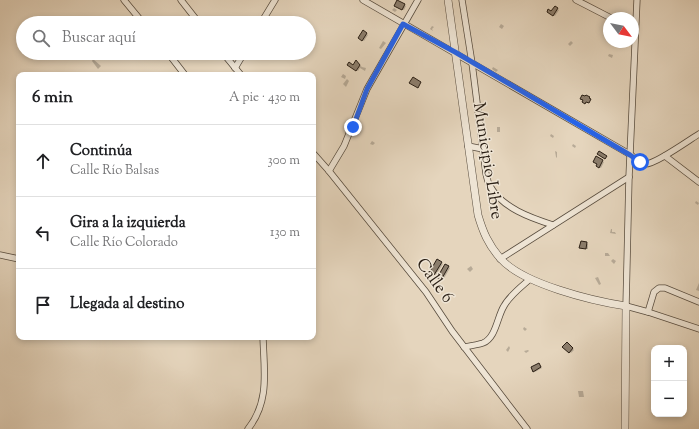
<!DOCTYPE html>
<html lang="es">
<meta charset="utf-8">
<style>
body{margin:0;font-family:"Sorts Mill Goudy",serif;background:#f6f6f6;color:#202124}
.controls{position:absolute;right:12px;bottom:12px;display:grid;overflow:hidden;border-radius:8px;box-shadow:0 2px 6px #0003}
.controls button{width:36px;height:36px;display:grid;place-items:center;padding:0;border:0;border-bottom:1px solid #e0e0e0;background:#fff;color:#202124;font:20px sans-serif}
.compass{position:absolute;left:603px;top:12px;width:36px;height:36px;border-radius:50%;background:#fff;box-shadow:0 2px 6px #0003;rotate:122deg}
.stop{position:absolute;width:12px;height:12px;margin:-9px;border:3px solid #2563eb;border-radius:50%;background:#fff}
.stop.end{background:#2563eb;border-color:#fff;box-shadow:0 1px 4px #0008}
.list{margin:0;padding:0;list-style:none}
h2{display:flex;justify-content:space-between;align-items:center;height:52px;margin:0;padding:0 16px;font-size:17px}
h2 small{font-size:13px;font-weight:400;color:#757577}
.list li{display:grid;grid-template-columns:26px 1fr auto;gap:12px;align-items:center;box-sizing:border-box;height:72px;padding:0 16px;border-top:1px solid #e0e0e0}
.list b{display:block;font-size:15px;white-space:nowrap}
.list p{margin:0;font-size:13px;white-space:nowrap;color:#757577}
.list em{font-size:13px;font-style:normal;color:#757577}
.icon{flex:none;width:22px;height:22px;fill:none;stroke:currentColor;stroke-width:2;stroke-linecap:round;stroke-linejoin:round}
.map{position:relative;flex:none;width:699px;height:429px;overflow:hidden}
.search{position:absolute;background:#fff;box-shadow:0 2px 6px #0003;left:16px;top:16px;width:300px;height:44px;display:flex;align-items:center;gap:10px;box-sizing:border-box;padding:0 14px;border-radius:22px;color:#757577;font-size:15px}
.panel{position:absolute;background:#fff;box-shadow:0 2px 6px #0003;left:16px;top:72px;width:300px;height:268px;border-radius:8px}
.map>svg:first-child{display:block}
.shadow{fill:#0003}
.building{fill:#8b7d6c;stroke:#291e14}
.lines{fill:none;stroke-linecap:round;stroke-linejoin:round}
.minor-casing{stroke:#584c3e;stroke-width:7}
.tertiary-casing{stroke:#584c3e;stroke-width:8}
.minor{stroke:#eee4d4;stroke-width:5.5}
.tertiary{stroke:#eee4d4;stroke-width:7}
.route{stroke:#2563eb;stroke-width:5}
.labels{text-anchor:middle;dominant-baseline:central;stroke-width:3;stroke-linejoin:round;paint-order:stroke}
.street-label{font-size:17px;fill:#291e14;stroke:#eee4d4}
</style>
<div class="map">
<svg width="699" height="429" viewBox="0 0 699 429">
<rect width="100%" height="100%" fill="#e5d5bd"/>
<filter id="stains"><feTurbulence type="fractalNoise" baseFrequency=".005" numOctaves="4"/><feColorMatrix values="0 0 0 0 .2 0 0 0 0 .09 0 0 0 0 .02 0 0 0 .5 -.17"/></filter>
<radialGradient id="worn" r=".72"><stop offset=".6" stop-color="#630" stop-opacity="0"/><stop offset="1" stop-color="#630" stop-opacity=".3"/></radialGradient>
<g class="shadow">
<path d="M398 1 406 6 404 10 395 5Z"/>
<path d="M394 8 397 10 395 12 392 10Z"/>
<path d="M555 8 559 10 555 16 548 12 552 13Z"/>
<path d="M501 24 504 26 502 29 499 27Z"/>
<path d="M432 26 434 27 432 29 433 31 430 29Z"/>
<path d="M364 32 368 35 364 41 360 38Z"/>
<path d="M383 41 386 43 381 49 379 48Z"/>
<path d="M571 41 573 43 570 46 568 44Z"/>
<path d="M609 54 613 55 612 58 608 56Z"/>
<path d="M93 59 101 66 98 69 92 61Z"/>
<path d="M357 63 362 67 366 68 365 71 360 68 358 71 349 65 353 66Z"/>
<path d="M493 67 498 70 496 72 492 69Z"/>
<path d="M343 74 346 76 345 79 341 77Z"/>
<path d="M347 79 349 81 346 87 343 84Z"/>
<rect x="497" y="127" width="3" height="5"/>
<path d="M551 134 554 136 553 138 550 136Z"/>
<path d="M372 141 375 143 373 145 370 144Z"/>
<path d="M573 144 576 146 575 148 572 146Z"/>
<path d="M555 151 557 152V158L556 157Z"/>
<path d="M596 157 604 162 601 168 597 166 598 164Z"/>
<path d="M696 201 699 203 698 205 695 203Z"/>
<path d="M611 229H612V232H615L616 234 610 233Z"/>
<path d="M586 243 588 244V249L580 248Z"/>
<path d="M605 253H608L610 256H605Z"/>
<path d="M613 259 616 261 614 264 611 261Z"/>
<path d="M438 261 443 264 436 275 431 272Z"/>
<path d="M445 265 450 268 443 280 438 277Z"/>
<path d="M471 266 473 269 470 272 467 269Z"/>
<path d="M598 277 601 284 599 285 595 278Z"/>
<path d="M699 283V291L696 290Z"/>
<path d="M524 327 527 329 525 331 523 329Z"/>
<path d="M568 344 574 350 571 353 564 347Z"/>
<path d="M509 346 510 348 508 352 506 350Z"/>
<path d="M528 350 529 351 526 353 524 351Z"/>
<path d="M539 364 542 368 535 372 534 371Z"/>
<path d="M578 391H583L584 397H579Z"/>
</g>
<g class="building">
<path d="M397 0 405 4 402 10 394 6Z"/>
<path d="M555 6 558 8 553 16 547 12 548 9 551 11Z"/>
<path d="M363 30 367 33 362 41 358 38Z"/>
<path d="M356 60 360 65 356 71 347 65 349 62 353 65Z"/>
<path d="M413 77 421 82 418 88 409 83Z"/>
<path d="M582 95 585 96 586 95 590 97 589 98 591 99 589 103 586 102 585 104 582 102 583 100 580 99Z"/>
<path d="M599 151 607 156 605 159 597 154Z"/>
<path d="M596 156 603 160 599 168 596 166 597 164 593 162Z"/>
<path d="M581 241 587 242 586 249 579 248Z"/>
<path d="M437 259 442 262 434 275 429 273Z"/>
<path d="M445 264 449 266 441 280 437 278Z"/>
<path d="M567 342 573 348 569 353 562 347Z"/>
<path d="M539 363 541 367 533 372 531 367Z"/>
</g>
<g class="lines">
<defs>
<g id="minor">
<path d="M124 0 143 23"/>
<path d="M181 0 199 23"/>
<path d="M363 0 631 155C634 158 639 163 644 164 653 166 689 140 699 134"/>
<path d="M462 0 472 63 486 174C487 178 488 183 490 186 502 208 531 218 553 225"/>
<path d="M576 0 611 18"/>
<path d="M637 0 629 177 626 306 648 312 699 329"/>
<path d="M261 23 275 0"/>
<path d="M168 53 185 75"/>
<path d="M223 53 241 75"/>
<path d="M235 68 244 53"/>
<path d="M468 146 483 149"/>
<path d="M313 153 329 171 426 292 452 331 527 429"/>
<path d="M665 156 699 182"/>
<path d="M329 171 344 146 367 89 418 0"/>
<path d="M0 255 19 259"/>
<path d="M500 259 629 177"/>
<path d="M648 312 654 292 659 288H665L699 302"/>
<path d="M464 347C470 346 477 345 483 343 496 338 497 317 504 306 510 295 521 287 530 279"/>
<path d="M248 429C270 401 264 371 263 337"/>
</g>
<path id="tertiary" d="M448 0 478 215C483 232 488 244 500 258 522 284 593 301 626 306L625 429"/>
</defs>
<use href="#minor" class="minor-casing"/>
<use href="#tertiary" class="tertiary-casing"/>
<use href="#minor" class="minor"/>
<use href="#tertiary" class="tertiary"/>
</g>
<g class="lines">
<path class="route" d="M353 127 367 89 403 24 455 52 630 155 640 162"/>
</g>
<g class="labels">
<g class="street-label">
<text transform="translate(487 161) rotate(81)">Municipio Libre</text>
<text transform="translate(434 281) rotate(54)">Calle 6</text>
</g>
</g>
<rect width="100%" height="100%" filter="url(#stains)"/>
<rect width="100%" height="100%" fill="url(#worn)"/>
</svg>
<div class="controls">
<button>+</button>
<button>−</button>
</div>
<svg class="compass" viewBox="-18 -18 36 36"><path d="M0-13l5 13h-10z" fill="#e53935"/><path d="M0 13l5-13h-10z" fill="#757577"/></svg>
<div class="stop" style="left:640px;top:162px"></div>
<div class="stop end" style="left:353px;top:127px"></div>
<div class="search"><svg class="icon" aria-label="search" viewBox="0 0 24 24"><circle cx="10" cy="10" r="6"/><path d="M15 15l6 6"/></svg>Buscar aquí</div>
<section class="panel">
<h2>6 min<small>A pie · 430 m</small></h2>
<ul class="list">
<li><svg class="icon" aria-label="ahead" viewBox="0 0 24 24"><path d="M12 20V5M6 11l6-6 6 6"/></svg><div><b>Continúa</b><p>Calle Río Balsas</p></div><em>300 m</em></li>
<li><svg class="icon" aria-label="left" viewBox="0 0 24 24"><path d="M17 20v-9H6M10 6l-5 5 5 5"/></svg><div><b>Gira a la izquierda</b><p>Calle Río Colorado</p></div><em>130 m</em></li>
<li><svg class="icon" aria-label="arrive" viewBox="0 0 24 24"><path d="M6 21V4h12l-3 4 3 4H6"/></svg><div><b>Llegada al destino</b></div></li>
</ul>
</section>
</div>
